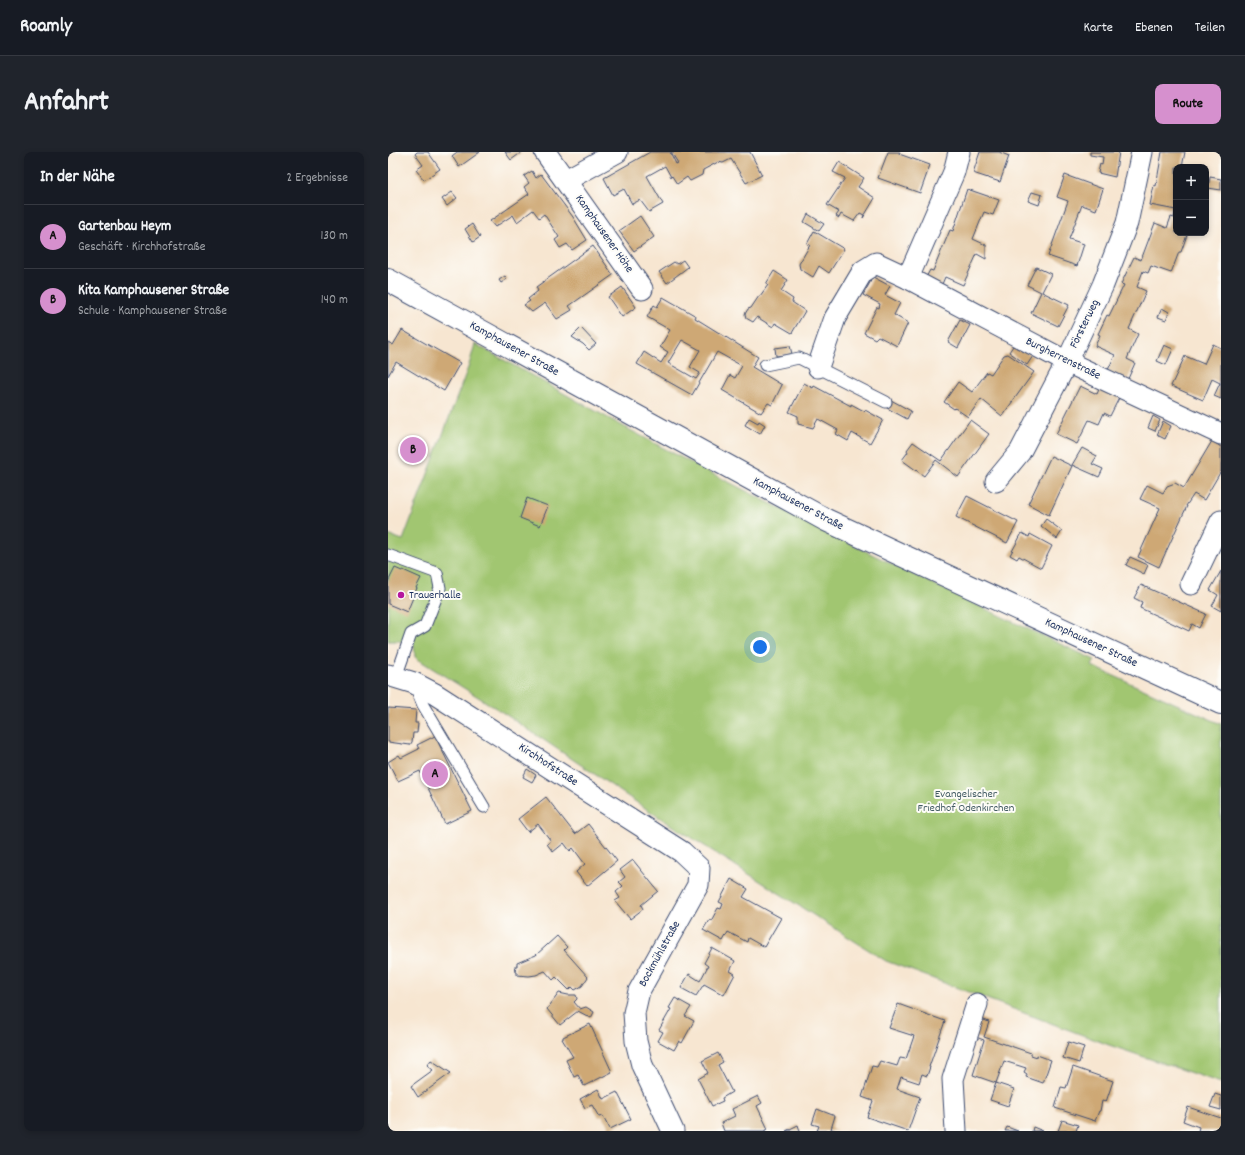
<!DOCTYPE html>
<html lang="de">
<meta charset="utf-8">
<style>
body{margin:0;font-family:Dekko,sans-serif;background:#20242c;color:#f1f3f6}
.controls{position:absolute;right:12px;top:12px;display:grid;overflow:hidden;border-radius:8px;box-shadow:0 2px 6px #0003}
.controls button{width:36px;height:36px;display:grid;place-items:center;padding:0;border:0;border-bottom:1px solid #363941;background:#171b24;color:#f1f3f6;font:20px sans-serif}
.you{position:absolute;left:372px;top:495px;width:14px;height:14px;margin:-10px;border:3px solid #fff;border-radius:50%;background:#1a73e8;box-shadow:0 0 0 6px #1a73e833}
.badge{display:grid;place-items:center;width:26px;height:26px;border-radius:50%;background:#d690ce;color:#111;font-size:13px;font-weight:700}
.pin{position:absolute;translate:-50% -50%;border:2px solid #fff;box-shadow:0 1px 4px #0006}
.list{margin:0;padding:0;list-style:none}
h2{display:flex;justify-content:space-between;align-items:center;height:52px;margin:0;padding:0 16px;font-size:17px}
h2 small{font-size:13px;font-weight:400;color:#9ea1a6}
.list li{display:grid;grid-template-columns:26px 1fr auto;gap:12px;align-items:center;box-sizing:border-box;height:64px;padding:0 16px;border-top:1px solid #363941}
.list b{display:block;font-size:15px;white-space:nowrap}
.list p{margin:0;font-size:13px;white-space:nowrap;color:#9ea1a6}
.list em{font-size:13px;font-style:normal;color:#9ea1a6}
.map{position:relative;flex:none;width:833px;height:979px;overflow:hidden;border-radius:8px}
header{display:flex;align-items:center;gap:24px;box-sizing:border-box;height:56px;padding:0 20px;background:#171b24;border-bottom:1px solid #363941}
header strong{font-size:19px}
nav{display:flex;gap:22px;margin-inline-start:auto;font-size:14px}
.intro{display:flex;align-items:center;justify-content:space-between;box-sizing:border-box;height:96px;padding:0 24px}
h1{margin:0;font-size:28px}
.button{padding:10px 18px;border-radius:8px;background:#d690ce;color:#111;font-size:14px;font-weight:700}
main{display:flex;gap:24px;padding:0 24px}
aside{flex:1;background:#171b24;border-radius:8px;box-shadow:0 2px 6px #0003}
.map>svg:first-child{display:block}
.green{fill:#a1c671;stroke:#5e7a68}
.building{fill:#cea875;fill-rule:evenodd}
.lines{fill:none;stroke-linecap:round;stroke-linejoin:round}
.lane-casing{stroke:#3c4a6f;stroke-width:13}
.street-casing{stroke:#3c4a6f;stroke-width:23}
.secondary-casing{stroke:#3c4a6f;stroke-width:24}
.lane{stroke:#fff;stroke-width:11}
.street{stroke:#fff;stroke-width:21}
.secondary{stroke:#fff;stroke-width:22}
.poi-dot{fill:#b5179e;stroke:#fdfcf7;stroke-width:1.5}
.labels{text-anchor:middle;dominant-baseline:central;stroke-width:4;stroke-linejoin:round;paint-order:stroke}
.street-label{font-size:12px;fill:#1b2f5e;stroke:#fdfcf7}
.poi-label{font-size:12px;fill:#1b2f5e;stroke:#fdfcf7;text-anchor:start}
.park-label{font-size:12px;fill:#435c64;stroke:#fdfcf7}
</style>
<header>
<strong>Roamly</strong>
<nav><a>Karte</a><a>Ebenen</a><a>Teilen</a></nav>
</header>
<div class="intro"><h1>Anfahrt</h1><a class="button">Route</a></div>
<main>
<aside>
<h2>In der Nähe<small>2 Ergebnisse</small></h2>
<ul class="list">
<li><span class="badge">A</span><div><b>Gartenbau Heym</b><p>Geschäft · Kirchhofstraße</p></div><em>130 m</em></li>
<li><span class="badge">B</span><div><b>Kita Kamphausener Straße</b><p>Schule · Kamphausener Straße</p></div><em>140 m</em></li>
</ul>
</aside>
<div class="map">
<svg width="833" height="979" viewBox="0 0 833 979">
<rect width="100%" height="100%" fill="#fdfcf7"/>
<filter id="ink" filterUnits="userSpaceOnUse"><feTurbulence type="fractalNoise" baseFrequency=".025" numOctaves="2"/><feDisplacementMap in="SourceGraphic" scale="8" xChannelSelector="R" yChannelSelector="G"/><feConvolveMatrix kernelMatrix="1 2 1 2 8 2 1 2 1" color-interpolation-filters="sRGB"/></filter>
<filter id="wash" filterUnits="userSpaceOnUse"><feTurbulence type="fractalNoise" baseFrequency=".012" numOctaves="4" result="noise"/><feDisplacementMap in="SourceGraphic" scale="16" xChannelSelector="R" yChannelSelector="G"/><feGaussianBlur stdDeviation="0.9" result="paint"/><feColorMatrix in="noise" values="0 0 0 0 0 0 0 0 0 0 0 0 0 0 0 0 0 1.4 0 .05"/><feComposite in="paint" operator="in"/></filter>
<g filter="url(#wash)">
<rect width="100%" height="100%" fill="#f7e6d1"/>
<path class="green" d="M87 192C169 237 250 284 333 326 456 390 581 450 707 508L704 514 833 572V931L721 893 498 809 263 660 114 560 31 508 27 505 26 493 11 489H0V383L15 388 81 213Z"/>
<g id="blocks">
<g class="building">
<path d="M29 0H40L52 17 36 28 28 18 35 13 27 2Z"/>
<path d="M69 0H92L71 15 64 4Z"/>
<path d="M117 0H134L123 8Z"/>
<path d="M262 0H282L288 12 290 11 283 0H362L374 23 358 31 343 7 335 11 330 10 315 18 314 23 302 29 299 25 289 32 284 24 283 25 277 14 259 24 275 52 261 60 252 48 244 52 236 37 225 43 216 26Z"/>
<path d="M500 0H512L511 2 542 13 532 41 490 26Z"/>
<path d="M592 0H611L621 4 612 30 585 21Z"/>
<path d="M702 0H731L727 25 710 21 712 12 714 13 715 5 702 3Z"/>
<path d="M774 0H797L794 15H788V58L762 53 766 33 768 34Z"/>
<path d="M451 10 476 26 470 35 487 46 475 66 476 63 472 61 466 69 453 62 451 66 448 64 451 60 439 53 457 26 445 20Z"/>
<path d="M144 19 148 26 153 22 185 65 199 88 184 98 179 92 172 96 167 88 171 85 156 62 151 66 145 58 129 70 125 63 107 75 102 69 141 42 136 35 141 31 136 24Z"/>
<path d="M677 23 715 37 708 58 694 53 681 87 696 92 689 114 660 104 680 49 669 45Z"/>
<path d="M822 25 833 27V38L820 36Z"/>
<path d="M579 37 611 48 605 63 596 60 585 87 598 93V107L589 102 575 133 557 125 552 137 536 129 542 118 545 119 562 78 565 79Z"/>
<path d="M64 40 69 46 59 54 54 47Z"/>
<path d="M644 40 654 43 651 53 640 49Z"/>
<path d="M787 58 788 81H795L799 83 793 100H791L783 121 763 114 760 121 755 119 749 135 758 139 741 177 750 182 739 207 747 211 739 229 719 220 727 203 707 194 712 183 710 182 719 163 721 164 736 133 733 132 746 105 753 108 767 71 779 76 783 65 786 66Z"/>
<path d="M420 62 436 72 431 79 416 70Z"/>
<path d="M252 64 266 85 246 99 231 79Z"/>
<path d="M84 72 92 85 85 90 77 77Z"/>
<path d="M426 79 456 97 441 121 431 114 425 125 412 117 411 112 422 93 419 92Z"/>
<path d="M205 94 225 123 181 154 184 158 169 167 157 151 144 160 136 153 142 149 140 147 150 139 148 135Z"/>
<path d="M295 108 300 115 279 131 271 120 286 110 289 112Z"/>
<path d="M648 115 663 122 654 140 681 153 670 174 643 161 653 140 639 133Z"/>
<path d="M386 119 400 128 393 139 405 147 404 150 417 159 404 181 387 171 385 175 369 165 365 170 358 166 357 162 360 157 363 156 371 144H372L380 133 378 132Z"/>
<path d="M117 124 119 127 113 131 111 128Z"/>
<path d="M485 125 502 134 497 143 512 151 506 163 520 171 509 194 490 184 487 187 476 181 489 155 491 156 492 152 475 143Z"/>
<path d="M234 135 248 155 234 165 220 145Z"/>
<path d="M275 145 308 164 307 166 370 205 364 215 394 233 384 253 380 251 373 261 334 238 342 223 347 226 354 214 329 200 304 243 249 212 256 200 273 211 280 200 272 195 282 178 259 165 266 153 269 155ZM294 188 312 198 302 215 312 221 308 227 280 211Z"/>
<path d="M774 156 781 160 778 168 770 165Z"/>
<path d="M572 168 582 173 570 196 560 190Z"/>
<path d="M193 176 208 192 201 198 195 192 184 185Z"/>
<path d="M14 178 72 211 56 239 8 210 0 224V190L5 193Z"/>
<path d="M825 192 833 196V247L826 244 832 231 824 227 815 248 783 234 797 204 816 212Z"/>
<path d="M776 193 785 197 778 213 769 209Z"/>
<path d="M402 194 404 202 388 204 387 196Z"/>
<path d="M625 194 645 204 639 213 621 200Z"/>
<path d="M620 202 646 220 614 264 593 247 580 265 567 256 566 257 556 250 570 230 584 240 599 220 603 222 616 203Z"/>
<path d="M416 231 425 236 426 234 463 254V252L476 259 477 258 495 268 482 291 464 281 460 289 448 282 450 278 430 267 425 276 410 272V264L401 260Z"/>
<path d="M692 234 709 242 712 235 732 244 722 264 716 261 711 272 701 268 689 292 668 282Z"/>
<path d="M503 248 523 259 519 267 499 256Z"/>
<path d="M765 264 772 268 767 279 760 276Z"/>
<path d="M361 266 370 271 371 269 377 273 372 282 357 273Z"/>
<path d="M582 268 601 282 570 325 548 308 536 324 514 308 520 300 519 298 525 290 553 309Z"/>
<path d="M775 269 783 274 777 287 769 283Z"/>
<path d="M824 289 833 295V319L816 348 806 342 798 354H799L771 415 750 405 772 356 752 347 759 333 775 341 779 334 787 331 796 336Z"/>
<path d="M694 296 709 304 704 312 715 317 711 325 684 313Z"/>
<path d="M663 304 684 314 661 363 640 352Z"/>
<path d="M579 344 630 370 619 391 568 365Z"/>
<path d="M139 346 160 354 152 374 132 366Z"/>
<path d="M658 367 674 379 669 387 653 374Z"/>
<path d="M634 381 641 385 642 382 664 394 653 416 631 404 629 407 622 403Z"/>
<path d="M742 405 760 413 756 422 738 413Z"/>
<path d="M7 416 14 419 15 418 33 426 28 436H29L19 460 0 452V430Z"/>
<path d="M833 419V459L824 454 830 443 822 438Z"/>
<path d="M753 433 818 462 811 476 804 472 801 479 752 456 754 450 746 446Z"/>
<path d="M0 556 28 558 27 571H30L29 581H25L24 590 22 593 0 590Z"/>
<path d="M47 584 84 659 57 672 32 619 10 629 0 610 11 603 13 606 31 597 29 593Z"/>
<path d="M139 617 148 623 144 630 135 625Z"/>
<path d="M158 645 187 682 200 672 229 709 199 734 188 720 197 712 185 696 182 699 176 691 165 700 159 692 163 689 150 672 140 680 130 667Z"/>
<path d="M245 708 270 739 253 753 255 757 242 767 227 749 232 746 228 740 235 734 231 730 237 725 232 718Z"/>
<path d="M343 727 360 737 355 745 393 766 376 795 360 786 359 790 340 780 335 789 315 778 321 768 323 769 330 756 333 757 335 752 331 750Z"/>
<path d="M169 784 179 795 176 798 200 825 194 834 187 838 184 835 181 838 168 825 165 828 157 819 148 823 141 824 129 823V820H128L127 814H129V811L148 803Z"/>
<path d="M324 796 347 809 342 819 347 822 336 843 316 832 308 844 293 836 301 822 312 829 320 814 316 811Z"/>
<path d="M171 841 180 843H188L189 847 186 850 192 857 198 855 206 860 203 866 190 859 172 873 159 857Z"/>
<path d="M287 846 303 855 297 864 306 869 294 891 291 889 286 898 270 889 275 880 271 878 283 857 281 856Z"/>
<path d="M510 852 557 869 541 915H542L539 924 534 922 531 931 513 925 509 937 532 945 520 979 479 965 485 949 474 945 484 914 489 915 492 909 509 914 512 906 518 907 526 884 501 876Z"/>
<path d="M591 866 601 870 596 885 643 901V903L649 905V903L663 908 655 931 638 925 639 922 636 920 638 916 616 909 608 931 585 923 596 888 585 884Z"/>
<path d="M202 872 224 920 196 934 190 923 186 925 178 908 185 905 174 887H175V885Z"/>
<path d="M680 890 696 895 691 911 675 906Z"/>
<path d="M330 901 335 910 330 913 344 940 334 946 335 949 324 954 310 927 320 921 314 909Z"/>
<path d="M43 908 63 921 30 945 23 934 45 918 39 913Z"/>
<path d="M685 915 725 929 718 950 714 949 712 959H711L707 969 667 956 673 935 678 936Z"/>
<path d="M608 931 626 937 620 954 602 948Z"/>
<path d="M210 937 215 947 229 940 243 967 222 977 215 964 211 965 204 953 197 956 192 947Z"/>
<path d="M827 942 833 944V958L822 955Z"/>
<path d="M370 944 374 951 369 954 380 977 377 979H336L333 971 347 964 344 957Z"/>
<path d="M800 955 833 966V979H810L811 975 795 969Z"/>
<path d="M429 957 447 964 443 977 449 979H429L431 974 424 972Z"/>
<path d="M674 968 690 973 688 979H670Z"/>
<path d="M410 973 412 979H398Z"/>
<path d="M619 975 630 979H617Z"/>
<path d="M645 975 655 979H644Z"/>
</g>
</g>
</g>
<g filter="url(#ink)">
<use href="#blocks" fill-opacity="0" stroke="#3c4a6f" stroke-width="1"/>
<g class="lines">
<defs>
<g id="lane">
<path d="M377 213 411 206 498 250"/>
<path d="M0 403 49 421 52 436 37 474 23 482 8 525"/>
<path d="M27 534 35 553 96 655"/>
</g>
<g id="street">
<path d="M157 0 254 137"/>
<path d="M178 28 229 0"/>
<path d="M520 126 566 20 571 0"/>
<path d="M430 215 447 166 475 119 488 111 520 126 679 210 833 282"/>
<path d="M608 329 632 300 679 210 715 133 739 71 754 0"/>
<path d="M803 432 833 369"/>
<path d="M0 523 26 531 47 542 294 700 311 716 310 733 251 839 246 861 248 889 254 913 285 979"/>
<path d="M568 979 565 927 589 852"/>
</g>
<path id="secondary" d="M0 128 438 368 833 551"/>
</defs>
<use href="#lane" class="lane-casing"/>
<use href="#street" class="street-casing"/>
<use href="#secondary" class="secondary-casing"/>
<use href="#lane" class="lane"/>
<use href="#street" class="street"/>
<use href="#secondary" class="secondary"/>
</g>
</g>
<circle class="poi-dot" cx="13" cy="443" r="4"/>
<g class="labels">
<g class="street-label">
<text transform="translate(216 82) rotate(55)">Kamphausener Höhe</text>
<text transform="translate(697 172) rotate(-64)">Försterweg</text>
<text transform="translate(126 197) rotate(29)">Kamphausener Straße</text>
<text transform="translate(675 207) rotate(26)">Burgherrenstraße</text>
<text transform="translate(410 352) rotate(28)">Kamphausener Straße</text>
<text transform="translate(703 491) rotate(25)">Kamphausener Straße</text>
<text transform="translate(160 613) rotate(33)">Kirchhofstraße</text>
<text transform="translate(272 802) rotate(-61)">Bockmühlstraße</text>
</g>
<g class="poi-label">
<text x="21" y="443">Trauerhalle</text>
</g>
<g class="park-label">
<text x="578" y="642">Evangelischer<tspan x="578" dy="14">Friedhof Odenkirchen</tspan></text>
</g>
</g>
</svg>
<div class="controls">
<button>+</button>
<button>−</button>
</div>
<div class="you"></div>
<div class="pin badge" style="left:47px;top:622px">A</div>
<div class="pin badge" style="left:25px;top:298px">B</div>
</div>
</main>
